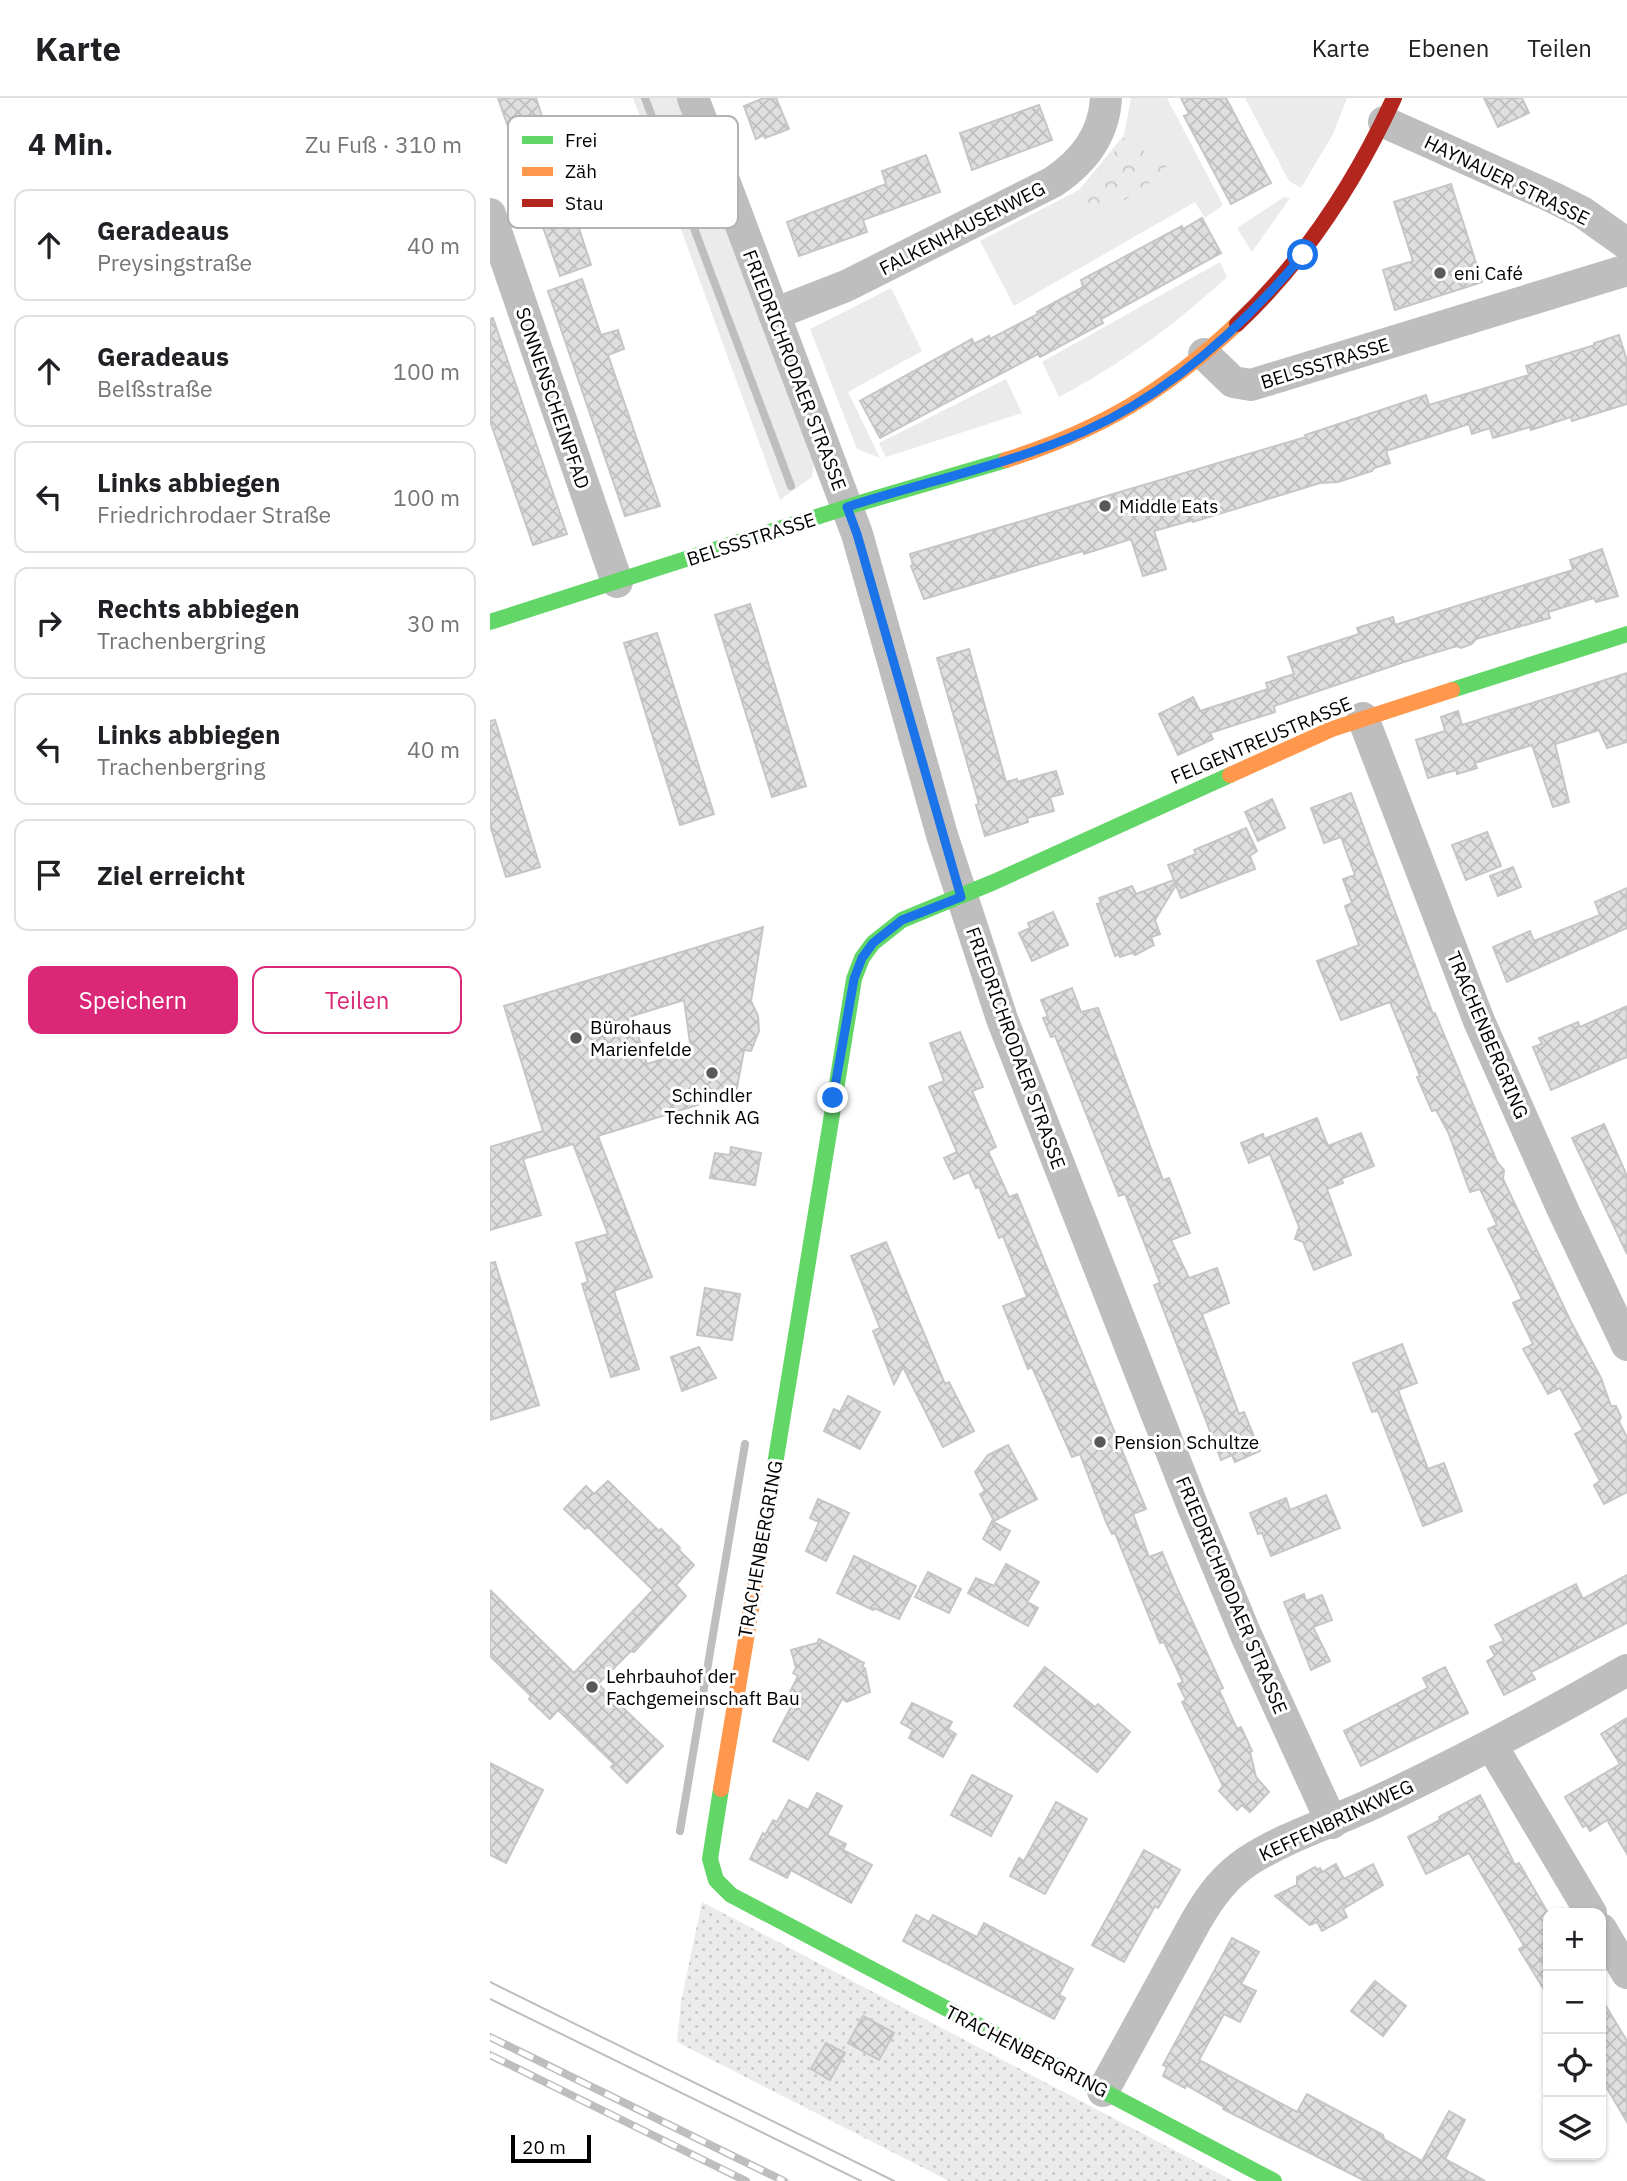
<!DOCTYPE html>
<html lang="de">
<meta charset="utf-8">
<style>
body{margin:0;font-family:"IBM Plex Sans",sans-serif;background:#f2f2f2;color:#202124}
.controls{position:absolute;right:21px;bottom:21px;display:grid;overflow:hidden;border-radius:14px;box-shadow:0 2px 5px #0004}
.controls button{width:63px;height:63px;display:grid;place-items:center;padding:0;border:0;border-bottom:2px solid #e0e0e0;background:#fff;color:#202124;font:35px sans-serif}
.scale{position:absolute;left:21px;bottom:18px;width:80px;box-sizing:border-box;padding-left:7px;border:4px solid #000;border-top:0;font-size:19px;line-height:24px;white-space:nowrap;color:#000;-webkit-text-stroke:5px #fff;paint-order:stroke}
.stop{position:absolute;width:21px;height:21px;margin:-16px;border:5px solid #1a73e8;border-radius:50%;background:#fff}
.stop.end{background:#1a73e8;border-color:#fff;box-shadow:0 2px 7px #0008}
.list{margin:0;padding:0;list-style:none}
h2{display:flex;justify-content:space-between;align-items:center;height:91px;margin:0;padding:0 28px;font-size:30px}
h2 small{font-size:23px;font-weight:400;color:#757577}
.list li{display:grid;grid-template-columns:46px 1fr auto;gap:21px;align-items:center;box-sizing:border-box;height:112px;margin:0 14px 14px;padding:0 14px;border:2px solid #e0e0e0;border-radius:14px}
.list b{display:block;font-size:26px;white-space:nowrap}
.list p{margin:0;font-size:23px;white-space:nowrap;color:#757577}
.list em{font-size:23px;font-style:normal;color:#757577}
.actions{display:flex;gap:14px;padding:21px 28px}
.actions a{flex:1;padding:16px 0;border:2px solid #db2777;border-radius:14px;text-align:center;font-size:24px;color:#db2777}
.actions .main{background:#db2777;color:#fff}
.icon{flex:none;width:38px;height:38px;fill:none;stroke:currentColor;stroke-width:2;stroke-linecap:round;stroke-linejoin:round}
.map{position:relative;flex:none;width:1137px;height:2083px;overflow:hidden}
header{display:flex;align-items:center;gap:42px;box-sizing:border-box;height:98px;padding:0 35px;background:#fff;border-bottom:2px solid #e0e0e0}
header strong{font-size:33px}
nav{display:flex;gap:38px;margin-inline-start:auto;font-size:24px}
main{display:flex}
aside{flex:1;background:#fff}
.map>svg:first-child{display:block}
.grass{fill:#ebebeb}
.park{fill:url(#park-crowns)}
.garden{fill:url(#garden-dots)}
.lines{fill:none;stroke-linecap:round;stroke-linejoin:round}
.stream{stroke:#bebebe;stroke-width:8}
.building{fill:url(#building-cross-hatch);stroke:#c6c6c6;stroke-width:2;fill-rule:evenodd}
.street{stroke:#bebebe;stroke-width:32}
.fast{stroke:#63d668;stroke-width:16}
.slow{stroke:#ff974d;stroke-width:16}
.jam{stroke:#b3261e;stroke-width:16}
.tram{stroke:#bebebe;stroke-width:2}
.rail-casing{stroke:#bebebe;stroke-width:8}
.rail{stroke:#fff;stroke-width:5;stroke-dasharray:16;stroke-linecap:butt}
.route{stroke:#1a73e8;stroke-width:9}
.poi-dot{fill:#595959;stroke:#fff;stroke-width:2.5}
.labels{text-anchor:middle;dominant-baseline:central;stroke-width:6;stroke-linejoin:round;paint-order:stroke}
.street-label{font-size:19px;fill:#000;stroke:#fff}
.poi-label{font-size:19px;fill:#000;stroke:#fff;text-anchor:start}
.key{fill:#fff;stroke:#b2b2b2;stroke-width:2}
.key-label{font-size:19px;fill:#000}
</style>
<header>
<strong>Karte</strong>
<nav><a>Karte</a><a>Ebenen</a><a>Teilen</a></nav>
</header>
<main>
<aside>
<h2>4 Min.<small>Zu Fuß · 310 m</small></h2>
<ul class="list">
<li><svg class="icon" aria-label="ahead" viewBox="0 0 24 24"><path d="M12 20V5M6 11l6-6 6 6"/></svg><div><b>Geradeaus</b><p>Preysingstraße</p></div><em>40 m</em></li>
<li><svg class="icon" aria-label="ahead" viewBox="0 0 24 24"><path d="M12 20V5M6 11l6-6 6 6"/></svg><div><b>Geradeaus</b><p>Belßstraße</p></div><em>100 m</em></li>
<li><svg class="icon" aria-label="left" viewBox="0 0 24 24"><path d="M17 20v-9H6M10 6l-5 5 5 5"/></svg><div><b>Links abbiegen</b><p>Friedrichrodaer Straße</p></div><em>100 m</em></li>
<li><svg class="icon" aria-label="right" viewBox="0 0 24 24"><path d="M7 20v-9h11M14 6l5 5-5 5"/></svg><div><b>Rechts abbiegen</b><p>Trachenbergring</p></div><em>30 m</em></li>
<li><svg class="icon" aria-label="left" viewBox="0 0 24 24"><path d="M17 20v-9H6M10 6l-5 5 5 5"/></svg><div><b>Links abbiegen</b><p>Trachenbergring</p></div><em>40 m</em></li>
<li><svg class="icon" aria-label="arrive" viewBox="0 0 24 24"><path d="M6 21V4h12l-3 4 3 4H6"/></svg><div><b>Ziel erreicht</b></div></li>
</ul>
<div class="actions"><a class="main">Speichern</a><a>Teilen</a></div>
</aside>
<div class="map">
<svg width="1137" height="2083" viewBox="0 0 1137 2083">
<defs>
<pattern id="park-crowns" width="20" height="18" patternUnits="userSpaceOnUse" patternTransform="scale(1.75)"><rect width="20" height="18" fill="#ebebeb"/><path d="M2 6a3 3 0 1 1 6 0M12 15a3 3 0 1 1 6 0" fill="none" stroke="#c8c8c8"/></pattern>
<pattern id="garden-dots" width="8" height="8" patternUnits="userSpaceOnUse" patternTransform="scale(1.75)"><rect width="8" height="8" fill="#ebebeb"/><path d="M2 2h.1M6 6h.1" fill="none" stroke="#c8c8c8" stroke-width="1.8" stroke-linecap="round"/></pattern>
<pattern id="building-cross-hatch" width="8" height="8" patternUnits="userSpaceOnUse" patternTransform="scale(1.75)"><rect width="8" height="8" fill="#dfdfdf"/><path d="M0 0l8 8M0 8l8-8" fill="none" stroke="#bebebe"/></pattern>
</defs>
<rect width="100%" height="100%" fill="#fff"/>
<g class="grass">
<path d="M143 0H187L324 366 322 379 290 402Z"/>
<path d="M641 0H677L733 107 715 120 705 104 524 208 490 143 589 92 634 37Z"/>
<path d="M755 0H857L843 36 811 90 799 83Z"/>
<path d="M794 99 800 100 762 154 747 130Z"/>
<path d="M730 164 737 179C685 227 631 266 569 299L552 264Z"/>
<path d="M401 190 432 253 358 294 390 360 367 351 320 231Z"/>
<path d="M516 281 532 315 396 359 389 345Z"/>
</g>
<path class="park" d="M634 40 677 68C654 92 635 103 606 117L591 92 614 68Z"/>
<path class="garden" d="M212 1804 743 2083H459L187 1944 191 1904Z"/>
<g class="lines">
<g class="stream">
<path d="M155 0 301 388"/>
<path d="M190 1733 255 1346"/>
</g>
</g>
<g class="building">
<path d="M8 0H46L101 167 70 178Z"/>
<path d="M274 0H286L299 31 275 40 274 37 266 41 254 8Z"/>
<path d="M691 0H736L781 85 741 106 694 18 699 16Z"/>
<path d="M994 0H1032L1039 15 1008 29Z"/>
<path d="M549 7 562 42 482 72 470 35Z"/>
<path d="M436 57 450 94 373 122 377 134 309 158 297 124 396 86 392 73Z"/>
<path d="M961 86 992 184 905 212 893 172 923 163 904 104Z"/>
<path d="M712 120 731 155 611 221 613 225 550 259 548 256 390 340 370 303 482 241 484 246 499 238 500 241 548 216 547 214 593 189 591 182 692 128 693 131Z"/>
<path d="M92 181 111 237 128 232 134 251 118 257 170 408 135 418 58 193Z"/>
<path d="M3 220 77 436 43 447 0 323V221Z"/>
<path d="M1129 237 1137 263V306L1082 323 1081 319 1041 332 1040 329 1003 340 1000 330 982 336 979 326 896 353 900 365 884 370 882 373 848 384 830 385 703 424V422L664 433 676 471 653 478 641 441 594 456 593 453 434 501 421 468 423 467 420 456 816 339 815 337 936 297 939 307 1039 277 1036 268 1105 247 1104 245Z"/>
<path d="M1112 451 1128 498 1106 504 1104 500 1058 514 1060 520 986 541 982 546 971 550 967 548 917 563 784 608 785 614 720 635 723 641 688 657 669 616 703 599 710 613 778 591 776 585 804 576 798 559 869 536 867 530 903 519 905 527 1083 472 1080 462Z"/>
<path d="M260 506 316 688 282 699 225 517Z"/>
<path d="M167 535 224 716 190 727 134 545Z"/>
<path d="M479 551 516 684 527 681V684L566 673 573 696 560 699 564 713 537 720 538 724 495 738 486 707 489 706 447 560Z"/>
<path d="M1137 575V644L1117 650 1109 632 1065 646 1079 704 1063 709 1042 647 985 665 987 670 967 676 966 672 938 680 926 642 955 633 951 619 968 613 972 627Z"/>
<path d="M5 622 50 769 16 779 0 727V623Z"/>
<path d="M861 695 943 916 945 915 1007 1064 1014 1072 1013 1081 1081 1224 1111 1280 1121 1308H1126L1131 1319 1129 1324 1137 1339V1394L1114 1406 1104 1387 1110 1383 1085 1336 1093 1332 1070 1290 1058 1296 1033 1251 1043 1246 1023 1205 1032 1201 998 1131 1007 1127 990 1091 980 1094 958 1034 946 1012 942 1013 927 979 930 978 900 904 851 922 827 863 869 847 855 808 862 805 853 781 865 777 851 739 834 745 821 710Z"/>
<path d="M782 701 795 730 768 743 755 714Z"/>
<path d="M756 730 767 753 760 758 765 771 691 800 686 787 665 822 670 836 661 839 664 847 645 857 642 855 630 859 629 856 625 858 607 806 611 805 609 800 642 788 646 796 684 782 678 767 706 756 704 752Z"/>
<path d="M997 734 1011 768 976 782 962 747Z"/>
<path d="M1023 769 1031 789 1008 798 1000 778Z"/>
<path d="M1137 790V830L1017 884 1003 849 1040 833 1044 843 1110 817 1105 804Z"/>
<path d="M563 814 578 847 542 863 529 835 540 830 538 825Z"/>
<path d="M273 829 261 903 268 918 269 933 261 953 254 952 246 995 108 1038 162 1179 124 1193 149 1271 121 1279 92 1186 98 1184 86 1145 118 1136 83 1046 33 1061 51 1117 0 1132V1049L53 1033 14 908ZM194 902 201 952 157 966 142 918Z"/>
<path d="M582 890 591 914 608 910 673 1082 679 1080 700 1135 681 1142 699 1180 727 1170 736 1195 739 1205 712 1216 749 1316 754 1314 770 1353 745 1364 742 1357 731 1362 664 1187 670 1185 635 1096 629 1098 565 938 561 939 553 920 558 919 551 902Z"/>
<path d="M1137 908V959L1061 992 1043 949 1052 946 1049 940 1088 924 1090 929Z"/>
<path d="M470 934 493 989 482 993 506 1049 498 1053 519 1099 527 1096 656 1411 643 1416 659 1459 672 1454 688 1492 733 1590 729 1592 747 1631 751 1629 762 1653 760 1654 766 1679 779 1694 760 1714 752 1707 747 1712 729 1693 733 1688 692 1604 696 1602 688 1586 693 1584 674 1544 670 1545 625 1435 622 1436 617 1426 590 1356 582 1359 542 1269 538 1271 513 1208 537 1199 513 1138 509 1140 489 1089 486 1090 479 1074 464 1081 454 1060 467 1054 439 989 454 983 440 945Z"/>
<path d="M827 1020 838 1048 871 1035 884 1068 851 1081 853 1085 837 1091 861 1157 824 1172 813 1144 805 1141 809 1129 780 1056 759 1065 751 1045 773 1036 774 1041Z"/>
<path d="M1114 1026 1137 1078V1156L1082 1040Z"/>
<path d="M241 1049 271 1055 265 1087 220 1080 225 1055 240 1057Z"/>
<path d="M396 1144 455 1286 459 1284 484 1333 453 1349 413 1269 404 1286 383 1233 390 1230 361 1158Z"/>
<path d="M5 1164 49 1307 0 1322V1165Z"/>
<path d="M215 1190 250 1196 242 1242 207 1237Z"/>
<path d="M912 1246 927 1285 908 1292 938 1371 954 1365 972 1413 933 1428 888 1313 882 1314 863 1265Z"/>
<path d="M209 1249 226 1280 192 1293 181 1259Z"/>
<path d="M358 1298 390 1314 370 1351 334 1333 344 1311 350 1314Z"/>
<path d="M518 1347 547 1401 504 1423 490 1396 495 1393 485 1374 498 1357Z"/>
<path d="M118 1383 169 1433 171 1431 190 1450 189 1452 204 1467 186 1487 196 1498 144 1554 141 1553 108 1586 173 1648 137 1685 121 1669 124 1666 68 1612 60 1621 39 1601 41 1598 0 1558V1492L84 1575 163 1492 98 1429 95 1431 74 1411 96 1388 104 1396Z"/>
<path d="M836 1397 850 1430 781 1458 772 1435 768 1436 760 1415 796 1400 800 1412Z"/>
<path d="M328 1401 359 1415 336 1463 316 1453 329 1424 320 1420Z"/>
<path d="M502 1423 520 1433 510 1452 493 1441Z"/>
<path d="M364 1458 426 1488 409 1521 384 1510 383 1512 347 1495Z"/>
<path d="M516 1466 549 1484 537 1504 548 1510 538 1528 478 1495 486 1480 504 1488Z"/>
<path d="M438 1474 471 1491 459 1515 425 1499Z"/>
<path d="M1137 1477V1525L1041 1574 1045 1581 1014 1597 997 1563 1005 1558 1000 1549 1014 1543 1005 1527 1086 1486 1093 1501Z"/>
<path d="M814 1496 816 1503 832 1497 842 1522 823 1529 840 1563 821 1572 794 1504Z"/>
<path d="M329 1541 374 1565 372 1569 375 1570 380 1594 357 1604 352 1601 318 1662 283 1643 302 1607 295 1604 308 1578 303 1575 306 1570 301 1552 327 1545Z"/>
<path d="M555 1569 605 1609 608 1606 640 1634 607 1674 524 1608Z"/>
<path d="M955 1569 978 1615 871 1668 854 1633 938 1590 933 1580Z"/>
<path d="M422 1605 462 1624 458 1631 466 1636 453 1659 419 1640 423 1632 411 1625Z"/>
<path d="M1137 1620V1756L1117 1722 1100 1733 1096 1727 1093 1729 1075 1699 1130 1666 1111 1636Z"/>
<path d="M0 1665 53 1692 16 1765 0 1757Z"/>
<path d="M482 1677 522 1698 501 1738 461 1717Z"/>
<path d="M327 1695 352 1708 337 1737 356 1746 353 1752 382 1767 361 1805 301 1772 297 1780 260 1761 273 1735 275 1737 283 1722 287 1724 299 1702 318 1712Z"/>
<path d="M990 1697 1025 1767 1029 1765 1058 1815V1898L1029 1851 1034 1848 979 1755 936 1776 918 1739 950 1722 949 1719Z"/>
<path d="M566 1704 597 1721 555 1796 520 1778 529 1760 534 1763Z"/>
<path d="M654 1752 690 1772 668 1810 665 1808 634 1864 602 1847Z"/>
<path d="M846 1766 854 1781 883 1766 893 1787 853 1811 857 1819 832 1833 827 1824 820 1827 785 1798 807 1787V1779L825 1769 827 1772 830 1770 832 1774Z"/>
<path d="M426 1817 439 1824 443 1817 487 1839 494 1825 583 1871 569 1897 575 1900 564 1921 413 1843Z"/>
<path d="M742 1840 769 1854 751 1886 766 1893 750 1924 734 1916 709 1962 807 2014 817 1996 893 2037 894 2041 932 2063 959 2013 975 2022 955 2061 995 2083H875L733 2011 734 2009 696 1987 695 1990 673 1978 677 1969 673 1967Z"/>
<path d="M885 1883 916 1908 893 1938 861 1913Z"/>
<path d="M1111 1900 1137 1943V2024L1111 1980Z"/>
<path d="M373 1918 404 1935 389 1962 358 1945Z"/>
<path d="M336 1945 355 1955 340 1982 321 1971Z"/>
</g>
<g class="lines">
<g class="street">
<path d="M203 0 367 436 452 737 512 921 703 1409 756 1537 842 1725"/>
<path d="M894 24 1064 100 1092 114 1137 146"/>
<path d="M0 116 127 484"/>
<path d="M284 216 356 188 563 84C593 64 614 38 616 0"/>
<path d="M714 256 743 284 761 287 1137 172"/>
<path d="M873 620 989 923 1073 1112 1137 1247"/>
<path d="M1002 1648 1101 1815"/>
<path d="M1111 1831 1137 1875"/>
<path d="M613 1993 706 1823C720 1799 734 1779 758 1763 798 1737 845 1724 888 1703 973 1663 1055 1619 1137 1572"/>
</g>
<g class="fast">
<path d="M0 524 370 405 516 362"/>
<path d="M962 592 1137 536"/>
<path d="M282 1385 364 881 372 860 383 845 412 822 504 784 740 677"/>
<path d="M231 1691 220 1761 226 1782 241 1797 784 2083"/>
</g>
<g class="slow">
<path d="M516 362C611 332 675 293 747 226"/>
<path d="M740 677 842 631 962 592"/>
<path d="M231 1691 282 1385"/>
</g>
<path class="jam" d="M747 226C816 161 865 85 904 0"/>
<g class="tram">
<path d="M0 1884 404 2083"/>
<path d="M0 1901 371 2083"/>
</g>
<defs>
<g id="rail">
<path d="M0 1939 294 2083"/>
<path d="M0 1957 256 2083"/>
</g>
</defs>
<use href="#rail" class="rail-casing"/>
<use href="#rail" class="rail"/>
</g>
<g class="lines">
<path class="route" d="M343 1000 364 881 372 860 383 845 412 822 471 799 367 436 357 409C436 383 519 367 595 333 680 295 754 227 813 157"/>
</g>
<g class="poi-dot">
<circle cx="950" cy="175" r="7"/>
<circle cx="615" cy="408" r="7"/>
<circle cx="86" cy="940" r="7"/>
<circle cx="222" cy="975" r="7"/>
<circle cx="610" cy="1344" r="7"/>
<circle cx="102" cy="1589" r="7"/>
</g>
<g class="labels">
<g class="street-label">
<text transform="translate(1017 82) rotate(26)">HAYNAUER STRASSE</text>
<text transform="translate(472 130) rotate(-27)">FALKENHAUSENWEG</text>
<text transform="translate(835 265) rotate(-17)">BELSSSTRASSE</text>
<text transform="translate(305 272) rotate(69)">FRIEDRICHRODAER STRASSE</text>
<text transform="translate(63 300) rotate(71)">SONNENSCHEINPFAD</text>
<text transform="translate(261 441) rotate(-18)">BELSSSTRASSE</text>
<text transform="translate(771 642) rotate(-23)">FELGENTREUSTRASSE</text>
<text transform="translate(998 937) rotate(67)">TRACHENBERGRING</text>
<text transform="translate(526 950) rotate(70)">FRIEDRICHRODAER STRASSE</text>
<text transform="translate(270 1451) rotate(-80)">TRACHENBERGRING</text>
<text transform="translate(742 1497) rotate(67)">FRIEDRICHRODAER STRASSE</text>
<text transform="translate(846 1722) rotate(-25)">KEFFENBRINKWEG</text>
<text transform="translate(537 1953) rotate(27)">TRACHENBERGRING</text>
</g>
<g class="poi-label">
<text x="964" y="175">eni Café</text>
<text x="629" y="408">Middle Eats</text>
<text x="100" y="929">Bürohaus<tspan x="100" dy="22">Marienfelde</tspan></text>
<text x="222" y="997" text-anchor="middle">Schindler<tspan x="222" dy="22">Technik AG</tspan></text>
<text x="624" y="1344">Pension Schultze</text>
<text x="116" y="1578">Lehrbauhof der<tspan x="116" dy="22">Fachgemeinschaft Bau</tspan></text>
</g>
</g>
<rect x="18" y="18" width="230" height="112" rx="10" class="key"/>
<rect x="32" y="38" width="31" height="8" fill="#63d668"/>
<rect x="32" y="69" width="31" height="9" fill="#ff974d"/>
<rect x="32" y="101" width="31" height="8" fill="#b3261e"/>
<g class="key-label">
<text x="75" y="49">Frei</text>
<text x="75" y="80">Zäh</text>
<text x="75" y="112">Stau</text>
</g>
</svg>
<div class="controls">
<button>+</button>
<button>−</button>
<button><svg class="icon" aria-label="locate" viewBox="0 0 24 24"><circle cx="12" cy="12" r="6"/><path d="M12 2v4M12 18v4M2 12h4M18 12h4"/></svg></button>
<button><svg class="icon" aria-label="layers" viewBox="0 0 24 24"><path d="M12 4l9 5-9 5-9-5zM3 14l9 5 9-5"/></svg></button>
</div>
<div class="scale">20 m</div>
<div class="stop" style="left:813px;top:157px"></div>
<div class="stop end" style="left:343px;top:1000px"></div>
</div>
</main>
